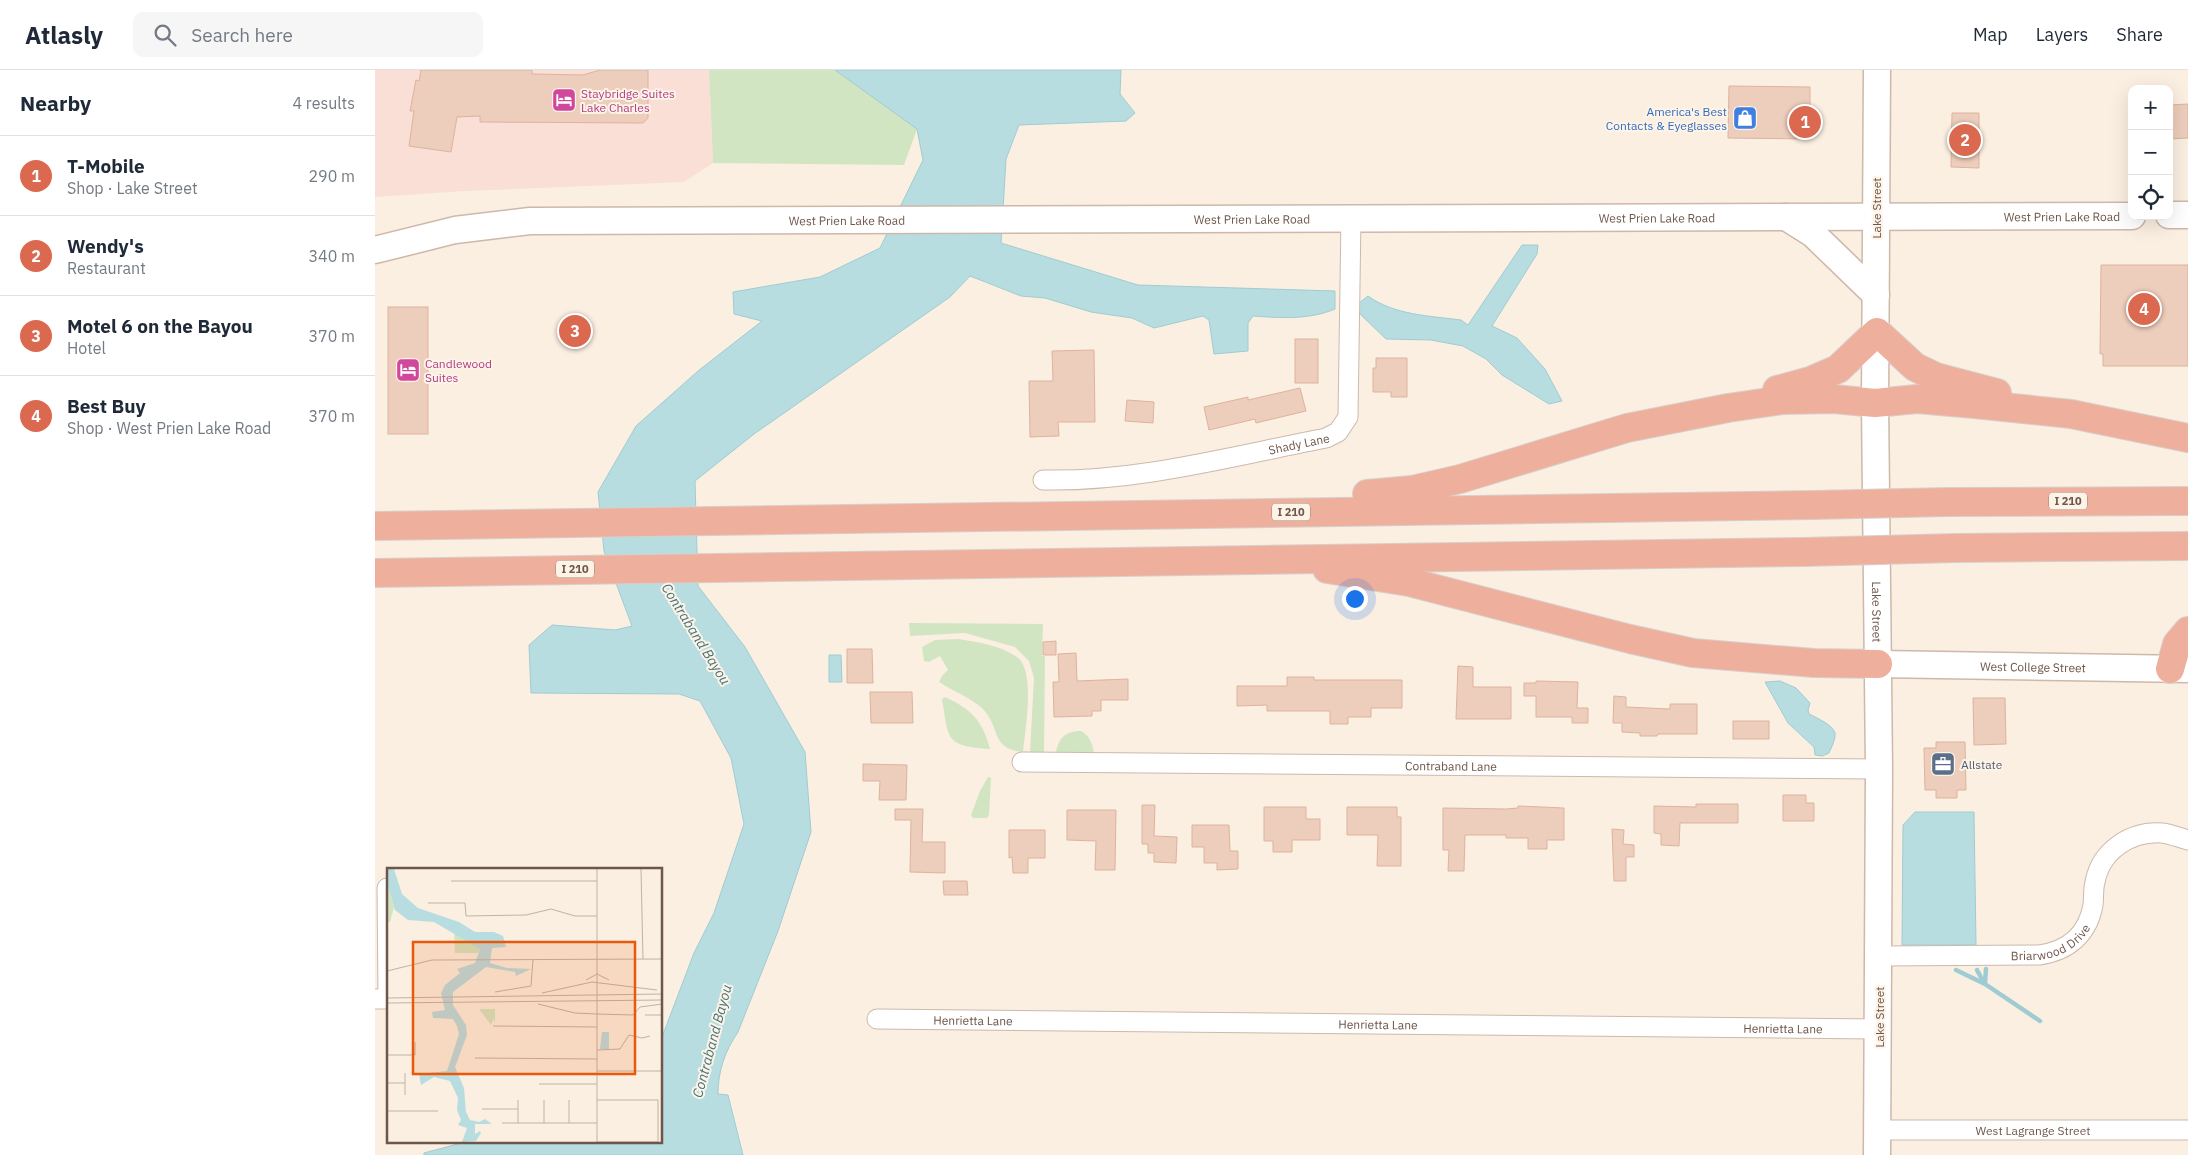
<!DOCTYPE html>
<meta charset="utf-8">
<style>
body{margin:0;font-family:"IBM Plex Sans",sans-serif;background:#f6f6f7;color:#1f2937}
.controls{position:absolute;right:15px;top:15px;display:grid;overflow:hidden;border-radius:10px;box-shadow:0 5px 20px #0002}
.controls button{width:45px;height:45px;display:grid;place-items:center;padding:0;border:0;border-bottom:1px solid #e0e1e3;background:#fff;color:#1f2937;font:25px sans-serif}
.you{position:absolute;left:979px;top:528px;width:18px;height:18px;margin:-12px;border:4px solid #fff;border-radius:50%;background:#1a73e8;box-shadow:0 0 0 8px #1a73e833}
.badge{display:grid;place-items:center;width:32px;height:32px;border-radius:50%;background:#da6950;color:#fff;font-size:16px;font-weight:700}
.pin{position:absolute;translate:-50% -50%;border:2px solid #fff;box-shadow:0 1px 5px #0006}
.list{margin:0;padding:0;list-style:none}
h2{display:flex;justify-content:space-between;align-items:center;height:65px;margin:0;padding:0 20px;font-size:21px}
h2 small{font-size:16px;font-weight:400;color:#747a83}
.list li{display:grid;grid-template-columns:32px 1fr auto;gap:15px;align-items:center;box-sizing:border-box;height:80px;padding:0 20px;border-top:1px solid #e0e1e3}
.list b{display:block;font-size:19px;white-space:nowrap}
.list p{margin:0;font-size:16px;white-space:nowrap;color:#747a83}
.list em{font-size:16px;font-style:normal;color:#747a83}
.icon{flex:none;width:28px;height:28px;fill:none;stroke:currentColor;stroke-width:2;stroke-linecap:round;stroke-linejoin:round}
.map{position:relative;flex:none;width:1813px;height:1085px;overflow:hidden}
header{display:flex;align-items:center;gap:30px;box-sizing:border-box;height:70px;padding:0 25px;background:#fff;border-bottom:1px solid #e0e1e3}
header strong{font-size:24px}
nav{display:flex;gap:28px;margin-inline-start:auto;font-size:18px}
.search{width:350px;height:45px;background:#f6f6f7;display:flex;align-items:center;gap:12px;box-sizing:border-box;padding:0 18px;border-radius:10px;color:#747a83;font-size:19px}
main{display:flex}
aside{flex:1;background:#fff}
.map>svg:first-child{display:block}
.commercial{fill:#f9dfd6}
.green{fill:#d2e5c2}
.water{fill:#b8dde1;stroke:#9fccd2}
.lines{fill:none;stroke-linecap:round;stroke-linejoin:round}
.stream{stroke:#9fccd2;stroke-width:4.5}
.building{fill:#edcdbb;stroke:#deb39d}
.street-casing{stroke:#ccb9ac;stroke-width:21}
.secondary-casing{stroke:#ceb8aa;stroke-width:29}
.highway-casing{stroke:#d7d0cd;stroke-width:30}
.street{stroke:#fff;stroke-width:19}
.secondary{stroke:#fff;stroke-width:26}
.highway{stroke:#efaf9d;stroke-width:28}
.highway-bridge-casing{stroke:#d7d0cd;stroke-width:30;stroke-linecap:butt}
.highway-bridge{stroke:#efaf9d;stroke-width:28}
.labels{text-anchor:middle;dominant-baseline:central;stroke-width:4;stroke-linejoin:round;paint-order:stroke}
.shield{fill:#fdf3e7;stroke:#9a857a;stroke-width:1}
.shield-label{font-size:11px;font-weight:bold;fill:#6f564b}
.hotel-label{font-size:12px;fill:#b23c85;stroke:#fdf3e7;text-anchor:start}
.shop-label{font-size:12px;fill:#366cbe;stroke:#fdf3e7;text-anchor:end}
.street-label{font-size:12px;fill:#6f564b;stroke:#fdf3e7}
.service-label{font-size:12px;fill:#4e5e75;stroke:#fdf3e7;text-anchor:start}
.water-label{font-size:14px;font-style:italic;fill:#43737a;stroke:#fdf3e7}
.inset-road{fill:none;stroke:#c2b2a5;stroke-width:1}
.view{fill:#e8590c;fill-opacity:0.15;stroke:#e8590c;stroke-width:2.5}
.inset-edge{fill:none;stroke:#6f564b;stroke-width:2.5}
</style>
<header>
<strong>Atlasly</strong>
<div class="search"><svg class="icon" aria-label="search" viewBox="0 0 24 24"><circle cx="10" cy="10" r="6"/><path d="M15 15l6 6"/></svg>Search here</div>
<nav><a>Map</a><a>Layers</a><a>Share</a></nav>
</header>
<main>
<aside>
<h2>Nearby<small>4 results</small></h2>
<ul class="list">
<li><span class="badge">1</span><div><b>T-Mobile</b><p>Shop · Lake Street</p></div><em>290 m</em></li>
<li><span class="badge">2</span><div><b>Wendy's</b><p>Restaurant</p></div><em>340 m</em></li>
<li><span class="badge">3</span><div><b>Motel 6 on the Bayou</b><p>Hotel</p></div><em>370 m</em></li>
<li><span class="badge">4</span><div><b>Best Buy</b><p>Shop · West Prien Lake Road</p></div><em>370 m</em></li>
</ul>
</aside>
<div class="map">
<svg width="1813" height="1085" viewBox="0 0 1813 1085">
<rect width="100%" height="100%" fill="#faefe1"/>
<path class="commercial" d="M0 0H334L338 93 309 112 90 121 0 127Z"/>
<g class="green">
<path d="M334 0H460L542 59 529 95 338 93Z"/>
<path d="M534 553 668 554 667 586H670L669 682H655L659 608 654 591 640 577 590 563 535 566Z"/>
<path d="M583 569C603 572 624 575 642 587 661 600 650 661 648 682 615 679 626 658 608 639 595 627 579 622 564 612L567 606 573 600 565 586 554 592 549 591 547 577 560 570Z"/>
<path d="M570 627C596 639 608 651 615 679 569 676 574 669 567 629Z"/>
<path d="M706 661C715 666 717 673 719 683L681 682C684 667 691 661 706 661Z"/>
<path d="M613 707H615L616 709 614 745 612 748H598L596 745 605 721Z"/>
</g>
<g class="water">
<path d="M460 0H746L745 24 760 43 751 51 644 55 631 89 626 173 763 215 960 221V239C934 250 906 248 878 246L873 253V281L839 284 834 250 828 246 779 258 757 248 716 242 670 228 646 226 595 206 575 227 379 364 320 411 323 516 370 577 430 682 436 762 403 861 363 962C350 981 343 1001 343 1024L353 1025 368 1085H49V1083L94 1071H286L287 967 319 883 339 843 369 754 356 688 325 631 304 624 156 623 154 575 177 555 240 560 257 556 229 481 223 422 261 356 323 301 387 251 359 244 358 222 445 207 505 178 548 90 542 59Z"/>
<path d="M1147 175H1163L1162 184 1117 256 1142 268 1170 299 1187 331 1174 334 1127 305 1111 289 1088 276 1056 270 1011 269 984 243V233L993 226C1019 245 1055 246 1086 250L1093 255Z"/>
<path d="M454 585H466L467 612H454Z"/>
<path d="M1405 611 1421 618 1435 633 1433 640 1434 644C1442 648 1458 655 1460 663 1461 669 1456 678 1454 683L1447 686 1440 685 1439 677 1413 653 1390 612Z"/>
<path d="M1540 742H1599L1601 875H1527L1528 755Z"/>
</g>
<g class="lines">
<g class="stream">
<path d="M1581 900 1610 914 1665 951"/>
<path d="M1602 900 1609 913"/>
<path d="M1610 913 1611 899"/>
</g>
</g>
<g class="building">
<path d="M46 0H157V4L208 5 225 0H273V48L268 53 105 52V46L82 47 76 82 34 76 39 41H35L41 10 44 11Z"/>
<path d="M1354 16 1435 17V69L1353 68Z"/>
<path d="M1813 34V68L1794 69V35Z"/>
<path d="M1577 43H1604V98L1576 97Z"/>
<path d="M1726 195H1813V296H1728V284H1725Z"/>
<rect x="13" y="237" width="40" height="127"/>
<rect x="920" y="269" width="23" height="44"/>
<path d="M719 280 720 352H683L684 366 655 367 654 311H678L677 281Z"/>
<path d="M1001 288H1032V327H1016V322H998V298H1001Z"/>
<path d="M925 318 931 341 881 353 880 349 834 360 829 337 873 327V330Z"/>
<path d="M752 330 779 332 778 353 750 351Z"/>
<path d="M681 571V585H668V572Z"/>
<path d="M472 579H497L498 613H472Z"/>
<path d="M701 583 702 611 753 609V630H726V641H717V646L679 647 678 612H684L683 584Z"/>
<path d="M1083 596 1098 597V617H1136V649H1081Z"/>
<path d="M912 607H939V610H1027V638H996V647H973V654H955V641H892V635L862 636V616H912Z"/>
<path d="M1161 611 1203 612 1202 638H1213V653H1197V647H1161V626H1149V613H1161Z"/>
<path d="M495 622H537L538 653H496Z"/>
<path d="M1239 626 1251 627V637L1295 639V634H1322V664H1283L1282 666H1265V663L1247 662V653H1238Z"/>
<path d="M1598 628H1630L1631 674 1599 675Z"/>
<rect x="1358" y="651" width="36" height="18"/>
<path d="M1561 672H1590L1591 720H1582V728H1561V720H1550L1549 678H1561Z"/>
<path d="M488 694 532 695 531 730H504L505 711H488Z"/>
<path d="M1408 725H1431V733H1439V751H1408Z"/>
<path d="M1321 734H1363V753H1305L1304 776 1286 775V764L1279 763V736L1321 737Z"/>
<path d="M767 735H780L779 766 802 767 801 793 779 792V783H773V774H767Z"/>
<path d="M1143 736 1189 738V770H1172V779H1153V768H1131V765H1090L1089 801H1073L1074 780H1068V738L1131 739 1143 738Z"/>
<path d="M889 737H931V749H945V770H917V782H898V771H889Z"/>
<path d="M972 737H1022V747H1026V796H1002L1003 765H972Z"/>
<path d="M520 739H548L547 772H570V803L535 802 536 750H520Z"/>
<path d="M692 740H741L740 800H720L721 771 692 770Z"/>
<path d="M817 755H854L855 781H863V799L842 800V793H829V777H817Z"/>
<path d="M1237 759 1249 760 1248 774 1259 775V787H1251V811H1239Z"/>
<path d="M634 760H670V788H653V803H638L637 787 634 788Z"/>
<path d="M568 811H592L593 825H569Z"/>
</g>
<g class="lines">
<defs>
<g id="street">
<path id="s1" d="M668 410C763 412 858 386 951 368L963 362 973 347 976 148"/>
<path id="s2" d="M647 692 1504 699"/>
<path id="s3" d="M1504 886 1664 885C1693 881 1713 864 1718 835 1719 827 1718 819 1720 812 1726 780 1756 761 1787 763 1796 764 1805 768 1813 770"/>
<path d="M0 929H13L12 818"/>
<path id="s4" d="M502 949 1504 959"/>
<path id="s5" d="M1502 1060H1813"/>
</g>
<g id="secondary">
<path id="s6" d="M1502 0 1500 333 1504 699 1502 1085"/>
<path d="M1794 145H1813"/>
<path d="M1411 147 1438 164 1501 225"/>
<path id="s7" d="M0 180 80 160 155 151 1757 146"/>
<path id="s8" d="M1503 594 1813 599"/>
</g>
<g id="highway">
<path d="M1402 320 1435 311 1463 299 1502 262 1540 297 1561 307 1622 323"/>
<path d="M992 424 1037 420 1085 409 1252 358 1353 338 1408 330 1459 329 1500 333 1542 329 1599 334 1696 344 1813 368"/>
<path d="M1573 432 1813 431"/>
<path d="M0 456 1438 435"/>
<path d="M1581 478 1813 476"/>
<path d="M952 499 1034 512 1255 569 1318 583 1439 593 1503 594"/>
<path d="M0 503C476 494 952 486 1428 482"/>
<path d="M1795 599 1802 574 1813 561"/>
</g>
</defs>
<use href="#street" class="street-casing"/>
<use href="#secondary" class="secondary-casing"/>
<use href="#highway" class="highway-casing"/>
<use href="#street" class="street"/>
<use href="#secondary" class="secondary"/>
<use href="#highway" class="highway"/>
<defs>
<g id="highway-bridge">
<path d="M1438 435 1573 432"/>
<path d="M1428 482 1581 478"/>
</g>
</defs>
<use href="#highway-bridge" class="highway-bridge-casing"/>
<use href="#highway-bridge" class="highway-bridge"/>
</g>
<defs>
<symbol id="hotel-square" viewBox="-11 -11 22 22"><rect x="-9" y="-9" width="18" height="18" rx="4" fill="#d1479c" stroke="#fdf3e7"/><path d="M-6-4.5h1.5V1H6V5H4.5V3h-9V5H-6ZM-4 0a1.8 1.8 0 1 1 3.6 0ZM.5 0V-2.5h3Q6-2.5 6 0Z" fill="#fff"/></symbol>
<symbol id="shop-square" viewBox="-11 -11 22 22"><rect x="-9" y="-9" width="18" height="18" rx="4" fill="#3f7fe0" stroke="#fdf3e7"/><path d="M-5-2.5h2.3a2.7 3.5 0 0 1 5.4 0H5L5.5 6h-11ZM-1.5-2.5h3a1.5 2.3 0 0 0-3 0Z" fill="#fff"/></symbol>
<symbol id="office-square" viewBox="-11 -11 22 22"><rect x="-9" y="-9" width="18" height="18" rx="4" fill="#5c6f8a" stroke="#fdf3e7"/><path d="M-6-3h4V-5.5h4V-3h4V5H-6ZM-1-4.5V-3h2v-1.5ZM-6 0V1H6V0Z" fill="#fff"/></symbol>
</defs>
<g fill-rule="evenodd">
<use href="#hotel-square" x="175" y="16" width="28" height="28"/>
<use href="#shop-square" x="1356" y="34" width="28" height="28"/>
<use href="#hotel-square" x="19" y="286" width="28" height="28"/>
<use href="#office-square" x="1554" y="680" width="28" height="28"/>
</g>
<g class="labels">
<g class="shield">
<rect x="1674" y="422.5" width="38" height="17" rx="4"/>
<rect x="897" y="433.5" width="38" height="17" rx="4"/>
<rect x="181" y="490.5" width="38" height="17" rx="4"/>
</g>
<g class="shield-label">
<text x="1693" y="431">I 210</text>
<text x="916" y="442">I 210</text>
<text x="200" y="499">I 210</text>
</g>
<g class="hotel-label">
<text x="206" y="23">Staybridge Suites<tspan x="206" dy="14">Lake Charles</tspan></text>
<text x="50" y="293">Candlewood<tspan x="50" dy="14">Suites</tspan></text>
</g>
<g class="shop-label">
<text x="1352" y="41">America's Best<tspan x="1352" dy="14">Contacts &amp; Eyeglasses</tspan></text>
</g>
<g class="street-label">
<text transform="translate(1501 138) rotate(-90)">Lake Street</text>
<text stroke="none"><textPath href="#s7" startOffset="1690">West Prien Lake Road</textPath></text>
<text stroke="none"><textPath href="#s7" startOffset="1285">West Prien Lake Road</textPath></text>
<text stroke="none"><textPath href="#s7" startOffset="880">West Prien Lake Road</textPath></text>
<text stroke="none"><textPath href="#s7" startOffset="475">West Prien Lake Road</textPath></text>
<text stroke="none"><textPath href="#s1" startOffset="259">Shady Lane</textPath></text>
<text stroke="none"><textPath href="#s6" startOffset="542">Lake Street</textPath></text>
<text stroke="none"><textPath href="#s8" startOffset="155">West College Street</textPath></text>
<text stroke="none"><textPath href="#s2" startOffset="429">Contraband Lane</textPath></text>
<text stroke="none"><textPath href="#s3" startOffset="175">Briarwood Drive</textPath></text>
<text transform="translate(1504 947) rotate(-90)">Lake Street</text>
<text stroke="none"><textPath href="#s4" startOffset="96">Henrietta Lane</textPath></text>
<text stroke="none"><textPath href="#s4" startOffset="501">Henrietta Lane</textPath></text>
<text stroke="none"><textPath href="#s4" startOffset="906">Henrietta Lane</textPath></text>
<text stroke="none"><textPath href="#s5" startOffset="156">West Lagrange Street</textPath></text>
</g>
<g class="service-label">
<text x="1586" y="694">Allstate</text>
</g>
<g class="water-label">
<text transform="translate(321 564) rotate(58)">Contraband Bayou</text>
<text transform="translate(337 971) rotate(-75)">Contraband Bayou</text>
</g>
</g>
<g transform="translate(12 798)">
<rect width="275" height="275" fill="#faefe1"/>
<path d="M0 15 7 39 3 54H0ZM67 64 93 81 91 85H68ZM92 141H108V157L107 150 104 157Z" fill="#d2e5c2"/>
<path d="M0 1H7L15 26 31 40 72 54 88 64H107L116 68 119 79 105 80 103 95 120 100 144 101 129 108 128 104 99 99 66 124V137L79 157 80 167 68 199 77 220 79 244 83 252 92 254 98 251 105 256H88V266L93 263 94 265 89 273 75 274 80 260 71 257 74 252 70 242 71 230 63 213 47 209 34 217 32 206 60 203 72 166 70 158 66 151 46 150 45 144 58 142 54 125 58 117 73 105 70 101 88 95 93 81 47 54 21 52 8 42 0 15ZM215 164H222V181H213Z" fill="#b8dde1"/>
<path class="inset-road" d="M254 1 256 91M64 13H210M41 35H78L79 48 139 47 164 41 188 48H210M0 103 45 92 275 91M199 112 210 106 222 112M210 114V1M108 124 144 118 146 92M155 125 205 114 270 122M0 130 275 126M0 135 275 132M151 136 188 145 210 146M210 146 246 147M246 147 253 139 275 136M258 147H275M106 158 210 159M210 182 233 181 242 167 255 170 263 168M0 187H28V174M88 190 210 191M210 203H275M18 205V227M0 215H18M152 216H210M131 232V255M210 232H271V274M95 241H131M0 243H51M115 255H210M157 255V232M182 255V232M210 274H271M210 274V114"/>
<path class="view" d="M26 74H248V206H26Z"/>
<rect width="275" height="275" class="inset-edge"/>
</g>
</svg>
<div class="controls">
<button>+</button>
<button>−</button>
<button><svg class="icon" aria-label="locate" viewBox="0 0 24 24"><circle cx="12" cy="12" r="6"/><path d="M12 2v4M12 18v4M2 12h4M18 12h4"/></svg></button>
</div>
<div class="you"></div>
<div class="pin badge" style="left:1430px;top:52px">1</div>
<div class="pin badge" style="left:1590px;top:70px">2</div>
<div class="pin badge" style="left:200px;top:261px">3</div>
<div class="pin badge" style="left:1769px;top:239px">4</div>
</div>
</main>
